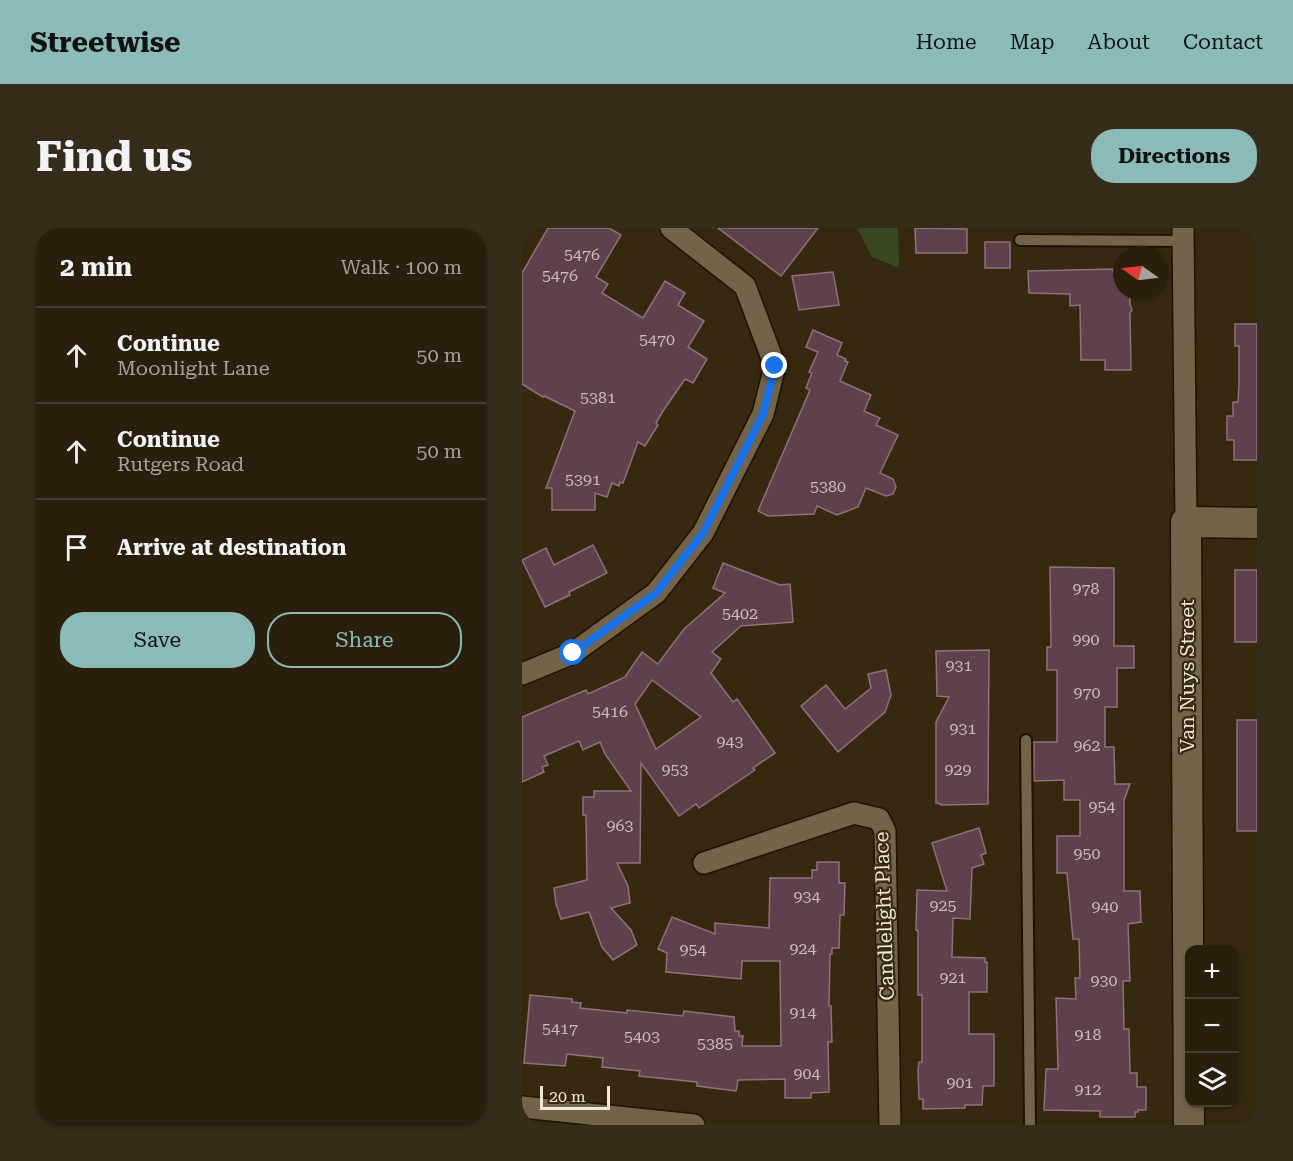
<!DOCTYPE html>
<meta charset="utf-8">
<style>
body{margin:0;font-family:"Roboto Serif",serif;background:#352c1a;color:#f1f3f6}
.controls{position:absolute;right:18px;bottom:18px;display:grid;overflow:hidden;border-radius:12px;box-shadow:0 2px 4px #0004}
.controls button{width:54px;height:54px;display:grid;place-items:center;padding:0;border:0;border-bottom:2px solid #453d2d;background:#291f0c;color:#f1f3f6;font:30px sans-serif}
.compass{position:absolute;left:591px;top:18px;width:54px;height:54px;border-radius:50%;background:#291f0c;box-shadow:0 2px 4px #0004;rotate:284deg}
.scale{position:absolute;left:18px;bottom:15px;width:70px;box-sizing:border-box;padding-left:6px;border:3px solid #efe7d8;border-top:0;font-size:16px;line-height:21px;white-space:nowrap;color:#efe7d8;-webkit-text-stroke:4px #372910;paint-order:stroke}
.stop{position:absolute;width:18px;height:18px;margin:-14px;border:4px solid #1a73e8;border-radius:50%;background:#fff}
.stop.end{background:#1a73e8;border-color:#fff;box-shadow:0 2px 6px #0008}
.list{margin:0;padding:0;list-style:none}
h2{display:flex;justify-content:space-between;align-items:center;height:78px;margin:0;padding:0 24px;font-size:26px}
h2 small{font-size:20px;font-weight:400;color:#a5a29d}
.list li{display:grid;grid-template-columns:39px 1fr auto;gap:18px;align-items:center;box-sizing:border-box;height:96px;padding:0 24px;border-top:2px solid #453d2d}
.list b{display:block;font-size:22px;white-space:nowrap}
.list p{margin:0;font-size:20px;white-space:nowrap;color:#a5a29d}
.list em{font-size:20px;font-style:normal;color:#a5a29d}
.actions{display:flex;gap:12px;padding:18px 24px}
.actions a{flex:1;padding:14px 0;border:2px solid #8bbbb9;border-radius:24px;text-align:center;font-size:21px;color:#8bbbb9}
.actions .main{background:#8bbbb9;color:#111}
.icon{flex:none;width:33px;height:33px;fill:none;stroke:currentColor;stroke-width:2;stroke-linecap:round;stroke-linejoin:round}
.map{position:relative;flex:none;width:735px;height:897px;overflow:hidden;border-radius:24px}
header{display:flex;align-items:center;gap:36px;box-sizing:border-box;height:84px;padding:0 30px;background:#8bbbb9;color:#111}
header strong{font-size:28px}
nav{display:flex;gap:33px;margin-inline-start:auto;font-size:21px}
.intro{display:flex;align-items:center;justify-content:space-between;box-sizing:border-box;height:144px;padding:0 36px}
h1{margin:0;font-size:42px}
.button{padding:15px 27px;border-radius:24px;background:#8bbbb9;color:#111;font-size:21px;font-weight:700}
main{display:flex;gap:36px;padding:0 36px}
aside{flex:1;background:#291f0c;border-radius:24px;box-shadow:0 2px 4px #0004}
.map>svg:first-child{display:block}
.green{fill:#3a4821}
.building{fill:#5e414c;stroke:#90707c;stroke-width:1.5;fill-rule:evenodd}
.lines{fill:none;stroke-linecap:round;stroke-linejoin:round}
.lane-casing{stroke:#1e1200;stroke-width:14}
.street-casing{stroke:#1e1200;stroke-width:24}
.secondary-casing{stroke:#1e1200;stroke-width:33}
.lane{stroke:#736449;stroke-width:10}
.street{stroke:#736449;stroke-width:21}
.secondary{stroke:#736449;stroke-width:30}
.route{stroke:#1a73e8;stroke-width:8}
.labels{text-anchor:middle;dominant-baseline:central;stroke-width:4.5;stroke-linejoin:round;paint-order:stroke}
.number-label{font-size:16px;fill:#cbbeb5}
.street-label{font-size:20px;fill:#efe7d8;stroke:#372910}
</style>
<header>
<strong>Streetwise</strong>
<nav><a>Home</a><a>Map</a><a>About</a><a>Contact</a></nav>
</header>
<div class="intro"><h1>Find us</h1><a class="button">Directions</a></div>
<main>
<aside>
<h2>2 min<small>Walk · 100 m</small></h2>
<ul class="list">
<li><svg class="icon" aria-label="ahead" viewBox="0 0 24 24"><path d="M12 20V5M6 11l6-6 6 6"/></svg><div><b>Continue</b><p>Moonlight Lane</p></div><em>50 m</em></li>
<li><svg class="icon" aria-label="ahead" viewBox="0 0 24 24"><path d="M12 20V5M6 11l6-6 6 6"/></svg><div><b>Continue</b><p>Rutgers Road</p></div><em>50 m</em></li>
<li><svg class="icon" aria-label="arrive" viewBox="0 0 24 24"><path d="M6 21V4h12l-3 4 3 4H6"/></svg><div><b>Arrive at destination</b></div></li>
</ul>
<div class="actions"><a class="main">Save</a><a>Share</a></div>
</aside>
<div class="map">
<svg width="735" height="897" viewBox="0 0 735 897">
<rect width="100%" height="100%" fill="#372910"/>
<path class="green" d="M335 0H376L377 40 350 29Z"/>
<g class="building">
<path d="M26 0H87L99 7 74 49 86 56 80 65 121 90 143 53 163 65 156 77 182 93 166 119 185 131 171 155 163 151 141 183 134 195 136 197 123 218 116 214 101 255 98 254 97 258 90 255 85 269 73 265V282H30V260H24L53 183 22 168 21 169 0 156V45Z"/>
<path d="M196 0H296L259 48Z"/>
<path d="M393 0 445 1V25H394Z"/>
<rect x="463" y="14" width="25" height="26"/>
<path d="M591 41V44H600V63H608V76L610 82 608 85 609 142H583V132H559L558 77 548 78V66L507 65 506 43Z"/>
<path d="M311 44 317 77 277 82 270 48Z"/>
<path d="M713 96H735V232H712V212H705V188H711V174H716L717 156V118H713Z"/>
<path d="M291 102 320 115 315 127 324 131 323 133 326 134 318 153 349 167 342 183 358 190 354 197 376 207 358 245 371 251 374 259 371 266 364 268 344 260 336 279 315 287 295 278 292 286 246 288 236 283 288 162 284 160 290 145 287 144 296 124 284 119Z"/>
<path d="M71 317 85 345 47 364 48 367 23 379 0 332 24 320 32 337Z"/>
<path d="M201 335 258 357 268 356 271 394 219 398 190 424 199 431 189 445 211 474 215 471 253 525 231 540 233 542 177 580 174 576 157 588 119 535 118 635H95L106 658 108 675 89 680 109 702 115 717 91 732 80 719 67 684 39 691 34 676 32 660 65 652 64 587H61V569H72V563H109L83 526 78 514 61 522 57 513 22 528 26 537 20 539 22 544 0 554V489L64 462 66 466 103 449 120 424 136 436 162 401 203 365 191 360ZM130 452 179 489 134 521 113 476Z"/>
<path d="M528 339 592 340V418H612V440H595V479H583V519H592L593 556H608L602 572V663H618L619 694 606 696 608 753H601L602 801H607L608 845H615V859H624V882H616V884H613V889H578V883L522 882 524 841H536L534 770 554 771 553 750H558L557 711H551L545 645H535V608H558V572H542V552L512 553V514H535V442H525V419H529Z"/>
<rect x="713" y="342" width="22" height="72"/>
<path d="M467 422 466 576 419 577V576L414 575V494L427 469 415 468 414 423Z"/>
<path d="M364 442 369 467 363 484 316 524 279 478 304 457 323 481 349 460 346 446Z"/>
<rect x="715" y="492" width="20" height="111"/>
<path d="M457 600 464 625 459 627 462 636 450 640 448 691 431 690 430 729 463 730V734H465V764H447V806H472V858H461L460 877H443V880L401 881V871H397L396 842 397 834H400V767H396V703L394 702 395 662 425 663 410 615Z"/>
<path d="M295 634H317V655H323L322 687H318L317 720H310V726H308L307 778H309L310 814H306L307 864 289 865V870H263V851L216 852 214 863 175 858V854L117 848 118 843 80 839 81 830 45 826 43 838 2 835 8 767 50 771V774L59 775 58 780 105 785V782L161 788 162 783 212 789 213 803H217V808H221L220 818H259L258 733H220L219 751 144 744 145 725 136 721 150 689 193 706V695L247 700 248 650H290V642H295Z"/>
</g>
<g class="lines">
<defs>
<g id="lane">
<path d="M498 12 662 13"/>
<path d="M504 512 508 897"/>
</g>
<g id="street">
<path d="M661 0 664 294"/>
<path d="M0 446 51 425 134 365 181 305 241 186 253 138 223 58 149 0"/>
<path d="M182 635 332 585 357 591 363 603 368 897"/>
<path d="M0 879 172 897"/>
</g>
<path id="secondary" d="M667 897 664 294 735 295"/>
</defs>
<use href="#lane" class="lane-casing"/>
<use href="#street" class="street-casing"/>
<use href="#secondary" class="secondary-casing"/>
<use href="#lane" class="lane"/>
<use href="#street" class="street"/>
<use href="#secondary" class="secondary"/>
</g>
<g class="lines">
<path class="route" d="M51 425 134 365 181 305 241 186 253 138"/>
</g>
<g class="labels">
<g class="number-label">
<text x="60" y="26">5476</text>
<text x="38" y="47">5476</text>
<text x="135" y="111">5470</text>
<text x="76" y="169">5381</text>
<text x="61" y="251">5391</text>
<text x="306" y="258">5380</text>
<text x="564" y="360">978</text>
<text x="218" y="385">5402</text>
<text x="564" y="411">990</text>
<text x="437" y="437">931</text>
<text x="565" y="464">970</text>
<text x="88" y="483">5416</text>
<text x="441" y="500">931</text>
<text x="208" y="513">943</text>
<text x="565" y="517">962</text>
<text x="153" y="541">953</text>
<text x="436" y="541">929</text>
<text x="580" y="578">954</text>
<text x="98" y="597">963</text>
<text x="565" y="625">950</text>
<text x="285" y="668">934</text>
<text x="421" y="677">925</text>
<text x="583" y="678">940</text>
<text x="281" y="720">924</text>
<text x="171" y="721">954</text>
<text x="431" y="749">921</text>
<text x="582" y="752">930</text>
<text x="281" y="784">914</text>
<text x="38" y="800">5417</text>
<text x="566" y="806">918</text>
<text x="120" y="808">5403</text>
<text x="193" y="815">5385</text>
<text x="285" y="845">904</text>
<text x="438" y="854">901</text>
<text x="566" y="861">912</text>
</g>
<g class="street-label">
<text transform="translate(665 448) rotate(-90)">Van Nuys Street</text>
<text transform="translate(362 688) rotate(-92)">Candlelight Place</text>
</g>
</g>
</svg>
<div class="controls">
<button>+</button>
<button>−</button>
<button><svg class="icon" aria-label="layers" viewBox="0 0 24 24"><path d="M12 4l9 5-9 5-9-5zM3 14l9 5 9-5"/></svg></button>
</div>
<svg class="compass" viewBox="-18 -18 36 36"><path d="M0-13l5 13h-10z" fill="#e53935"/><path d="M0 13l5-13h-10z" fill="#a5a29d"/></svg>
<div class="scale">20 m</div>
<div class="stop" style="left:51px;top:425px"></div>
<div class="stop end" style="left:253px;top:138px"></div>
</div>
</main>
